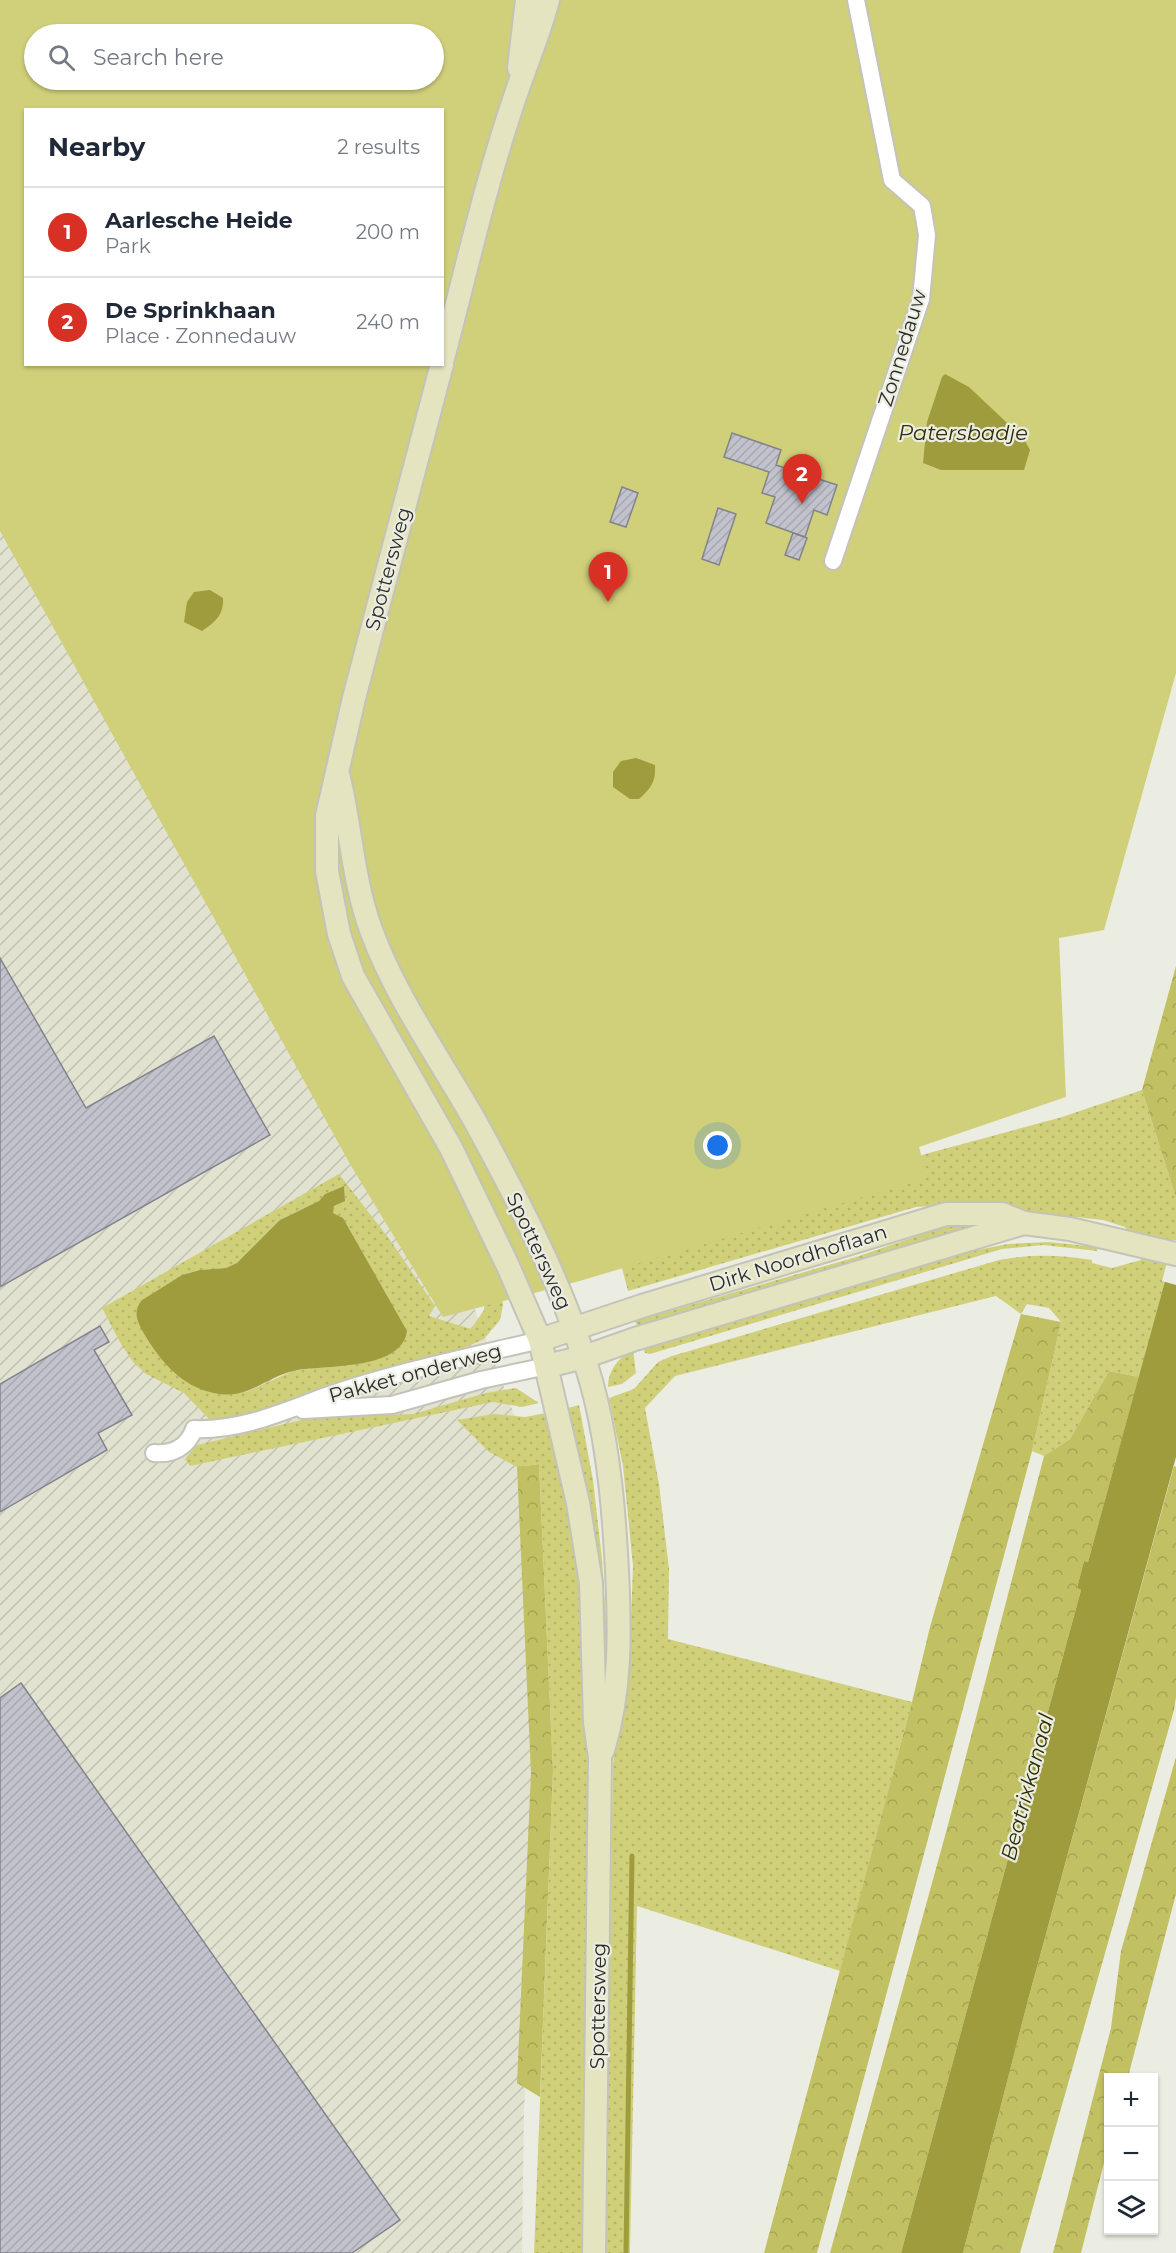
<!DOCTYPE html>
<meta charset="utf-8">
<style>
body{margin:0;font-family:Montserrat,sans-serif;background:#f2f2f3;color:#1f2937}
.controls{position:absolute;right:18px;bottom:18px;display:grid;overflow:hidden;border-radius:0px;box-shadow:0 2px 4px #0004}
.controls button{width:54px;height:54px;display:grid;place-items:center;padding:0;border:0;border-bottom:2px solid #e0e1e3;background:#fff;color:#1f2937;font:30px sans-serif}
.you{position:absolute;left:718px;top:1146px;width:21px;height:21px;margin:-15px;border:4px solid #fff;border-radius:50%;background:#1a73e8;box-shadow:0 0 0 9px #1a73e833}
.badge{display:grid;place-items:center;width:39px;height:39px;border-radius:50%;background:#d93025;color:#fff;font-size:20px;font-weight:700}
.pin{position:absolute;translate:-50% -50px;filter:drop-shadow(0 2px 3px #0008)}
.pin::after{content:'';position:absolute;top:32px;width:21px;height:18px;background:inherit;clip-path:polygon(0 0,100% 0,50% 100%)}
.list{margin:0;padding:0;list-style:none}
h2{display:flex;justify-content:space-between;align-items:center;height:78px;margin:0;padding:0 24px;font-size:26px}
h2 small{font-size:20px;font-weight:400;color:#747a83}
.list li{display:grid;grid-template-columns:39px 1fr auto;gap:18px;align-items:center;box-sizing:border-box;height:90px;padding:0 24px;border-top:2px solid #e0e1e3}
.list b{display:block;font-size:22px;white-space:nowrap}
.list p{margin:0;font-size:20px;white-space:nowrap;color:#747a83}
.list em{font-size:20px;font-style:normal;color:#747a83}
.icon{flex:none;width:33px;height:33px;fill:none;stroke:currentColor;stroke-width:2;stroke-linecap:round;stroke-linejoin:round}
.map{position:relative;flex:none;width:1176px;height:2253px;overflow:hidden}
.search{position:absolute;background:#fff;box-shadow:0 2px 4px #0004;left:24px;top:24px;width:420px;height:66px;display:flex;align-items:center;gap:15px;box-sizing:border-box;padding:0 21px;border-radius:33px;color:#747a83;font-size:22px}
.panel{position:absolute;background:#fff;box-shadow:0 2px 4px #0004;left:24px;top:108px;width:420px;height:258px;border-radius:0px}
.map>svg:first-child{display:block}
.industrial{fill:url(#industrial-furrows)}
.grass{fill:url(#grass-dots);fill-rule:evenodd}
.forest{fill:url(#forest-crowns)}
.park{fill:#d0d07a;fill-rule:evenodd}
.water{fill:#9e9c3d}
.pier{fill:#ecede2}
.lines{fill:none;stroke-linecap:round;stroke-linejoin:round}
.stream{stroke:#9e9c3d;stroke-width:5}
.building{fill:url(#building-hatch);stroke:#82838c;stroke-width:1.5}
.street-casing{stroke:#c3c3b9;stroke-width:20}
.secondary-casing{stroke:#c3c3b9;stroke-width:26}
.street{stroke:#fff;stroke-width:16}
.secondary{stroke:#e5e4c0;stroke-width:22}
.labels{text-anchor:middle;dominant-baseline:central;stroke-width:4.5;stroke-linejoin:round;paint-order:stroke}
.street-label{font-size:20px;fill:#2c2c28;stroke:#ecede2}
.water-label{font-size:21px;font-style:italic;fill:#2e2e04;stroke:#ecede2}
</style>
<div class="map">
<svg width="1176" height="2253" viewBox="0 0 1176 2253">
<defs>
<pattern id="industrial-furrows" width="10" height="10" patternUnits="userSpaceOnUse" patternTransform="scale(1.5)"><rect width="10" height="10" fill="#e2e2d0"/><path d="M-1 1l2-2M0 10L10 0M9 11l2-2" fill="none" stroke="#c2c2b3"/></pattern>
<pattern id="grass-dots" width="8" height="8" patternUnits="userSpaceOnUse" patternTransform="scale(1.5)"><rect width="8" height="8" fill="#d0d07a"/><path d="M2 2h.1M6 6h.1" fill="none" stroke="#b3b36a" stroke-width="1.8" stroke-linecap="round"/></pattern>
<pattern id="forest-crowns" width="20" height="18" patternUnits="userSpaceOnUse" patternTransform="scale(1.5)"><rect width="20" height="18" fill="#c1c062"/><path d="M2 6a3 3 0 1 1 6 0M12 15a3 3 0 1 1 6 0" fill="none" stroke="#a6a555"/></pattern>
<pattern id="building-hatch" width="6" height="6" patternUnits="userSpaceOnUse" patternTransform="scale(1.5)"><rect width="6" height="6" fill="#c1c2cc"/><path d="M-1 1l2-2M0 6l6-6M5 7l2-2" fill="none" stroke="#a6a7af"/></pattern>
</defs>
<rect width="100%" height="100%" fill="#ecede2"/>
<path class="industrial" d="M0 506 474 1307 521 1433 542 1776 524 2110 522 2253H0Z"/>
<g class="grass">
<path d="M1142 1090 1176 1198V1241L1139 1377 1109 1371 1070 1439 1044 1456 1032 1451 1061 1322 1049 1308 1027 1304 1021 1314 996 1296 675 1376 645 1408 659 1484 669 1569 668 1639 912 1702 840 1971 637 1906 630 2253H604L613 1764 618 1709 630 1646 633 1566 623 1466 609 1398 634 1389 658 1362 672 1356 999 1260C1030 1254 1061 1255 1092 1260V1263L1112 1268 1141 1260 1125 1227 1103 1220 962 1204 916 1207 628 1291 614 1238 1062 1117Z"/>
<path d="M339 1174 390 1240 435 1306 429 1316 471 1329 484 1310 487 1270 502 1296 503 1305 500 1320 484 1339 431 1362 229 1421 209 1419 184 1393 146 1374 133 1362 121 1344 102 1308ZM344 1186 345 1201 334 1206 333 1213 343 1218 407 1332 368 1361 293 1371 246 1392 142 1300 182 1275 200 1270 226 1268 237 1263 280 1220 319 1201 325 1194Z"/>
<path d="M985 1222V1228L638 1328 635 1321 856 1257 949 1225Z"/>
<path d="M1049 1242 1098 1247 1097 1251 1043 1245 1002 1249 650 1354 645 1353 643 1347 977 1250 1008 1244Z"/>
<path d="M633 1350 636 1373 622 1384 608 1387C608 1370 618 1358 633 1350Z"/>
<path d="M516 1388 539 1403 522 1407 493 1402 190 1466 185 1459 197 1445 314 1417 413 1414 486 1393Z"/>
<path d="M579 1405 593 1480 602 1559 609 1667 605 1721 564 1409Z"/>
<path d="M546 1413 581 1564 590 1808 584 2253H534L553 1771 539 1464 517 1467 489 1452 457 1420 494 1414 525 1417Z"/>
</g>
<g class="forest">
<path d="M1176 966V1198L1142 1090Z"/>
<path d="M1021 1314 1061 1322 1032 1451 817 2253H764L912 1702 930 1627Z"/>
<path d="M1109 1371 1139 1377 1088 1562 1084 1561 1077 1588 1081 1590 901 2253H830L948 1825 1044 1456 1070 1439Z"/>
<path d="M539 1464 553 1771 540 2097 517 2083 531 1773 517 1467Z"/>
<path d="M1174 1466 1176 1467V1697L1174 1710 1020 2253H963L1028 2000Z"/>
<path d="M1176 1757V1894L1128 2077 1108 2078V2147L1081 2253H1053L1111 2028 1121 1951Z"/>
</g>
<path class="park" d="M0 0H1176V673L1104 930 1059 938 1066 1097 919 1147 927 1178 576 1282 443 1317 350 1164 0 531ZM34 34H434V80H34ZM26 110H442V364H26Z"/>
<g class="water">
<path d="M945 374 969 387 1024 439 1030 450 1024 470H941L923 463 927 422 942 377Z"/>
<path d="M210 590 223 598C224 615 215 622 202 631L184 622 187 602 194 592Z"/>
<path d="M636 758 655 765C656 782 651 788 639 799H630L613 787V772L621 761Z"/>
<path d="M344 1186 345 1201 334 1206 333 1213 343 1218 407 1331C401 1372 323 1364 293 1371 267 1377 249 1398 220 1394 186 1390 163 1365 146 1337 139 1325 131 1313 142 1300L182 1275 200 1270 226 1268 237 1263 280 1220 319 1201 325 1194Z"/>
<path d="M1176 1241V1457L1028 2000 963 2253H901L1081 1590 1077 1588 1084 1561 1088 1562Z"/>
</g>
<path class="pier" d="M1173 1240H1176V1285L1162 1281Z"/>
<g class="lines">
<path class="stream" d="M626 2253 632 1856"/>
</g>
<g class="building">
<path d="M732 433 781 450 776 465 837 485 827 515 814 510 805 537 766 523 775 497 762 493 769 472 724 457Z"/>
<path d="M622 487 638 493 626 527 610 522Z"/>
<path d="M718 508 736 514 719 565 702 559Z"/>
<path d="M793 533 807 538 799 560 785 555Z"/>
<path d="M0 958 86 1108 214 1036 270 1135 0 1287Z"/>
<path d="M100 1326 109 1342 94 1350 132 1415 98 1433 107 1450 0 1512V1384Z"/>
<path d="M21 1683 400 2220 352 2253H0V1698Z"/>
</g>
<g class="lines">
<defs>
<g id="street">
<path d="M833 561 921 299 927 235 922 206 892 180 856 0"/>
<path d="M303 1410 392 1405 481 1380 547 1366"/>
<path d="M154 1453C172 1455 188 1447 194 1429 241 1431 282 1412 326 1396 395 1372 469 1357 540 1340"/>
</g>
<g id="secondary">
<path d="M519 68 527 0"/>
<path d="M442 362C466 272 486 180 517 91 528 59 539 34 548 0"/>
<path d="M442 364 354 698 327 816V871L339 934 353 976 451 1148 508 1266 540 1340 578 1503 591 1583 595 1722 600 1758 594 2253"/>
<path d="M339 778C351 829 353 881 371 930 396 998 440 1059 475 1121 523 1209 570 1299 595 1396 609 1453 614 1512 617 1571 620 1632 621 1691 603 1750"/>
<path d="M540 1340 642 1306 946 1214H1002L1024 1223 1070 1229 1176 1254"/>
<path d="M547 1366 584 1357 635 1339 1024 1223"/>
</g>
</defs>
<use href="#street" class="street-casing"/>
<use href="#secondary" class="secondary-casing"/>
<use href="#street" class="street"/>
<use href="#secondary" class="secondary"/>
</g>
<g class="labels">
<g class="street-label">
<text transform="translate(902 348) rotate(-73)">Zonnedauw</text>
<text transform="translate(388 569) rotate(-75)">Spottersweg</text>
<text transform="translate(539 1251) rotate(65)">Spottersweg</text>
<text transform="translate(798 1258) rotate(-17)">Dirk Noordhoflaan</text>
<text transform="translate(415 1373) rotate(-15)">Pakket onderweg</text>
<text transform="translate(598 2006) rotate(-89)">Spottersweg</text>
</g>
<g class="water-label">
<text x="963" y="432">Patersbadje</text>
<text transform="translate(1027 1787) rotate(-75)">Beatrixkanaal</text>
</g>
</g>
</svg>
<div class="controls">
<button>+</button>
<button>−</button>
<button><svg class="icon" aria-label="layers" viewBox="0 0 24 24"><path d="M12 4l9 5-9 5-9-5zM3 14l9 5 9-5"/></svg></button>
</div>
<div class="you"></div>
<div class="pin badge" style="left:608px;top:602px">1</div>
<div class="pin badge" style="left:802px;top:504px">2</div>
<div class="search"><svg class="icon" aria-label="search" viewBox="0 0 24 24"><circle cx="10" cy="10" r="6"/><path d="M15 15l6 6"/></svg>Search here</div>
<section class="panel">
<h2>Nearby<small>2 results</small></h2>
<ul class="list">
<li><span class="badge">1</span><div><b>Aarlesche Heide</b><p>Park</p></div><em>200 m</em></li>
<li><span class="badge">2</span><div><b>De Sprinkhaan</b><p>Place · Zonnedauw</p></div><em>240 m</em></li>
</ul>
</section>
</div>
